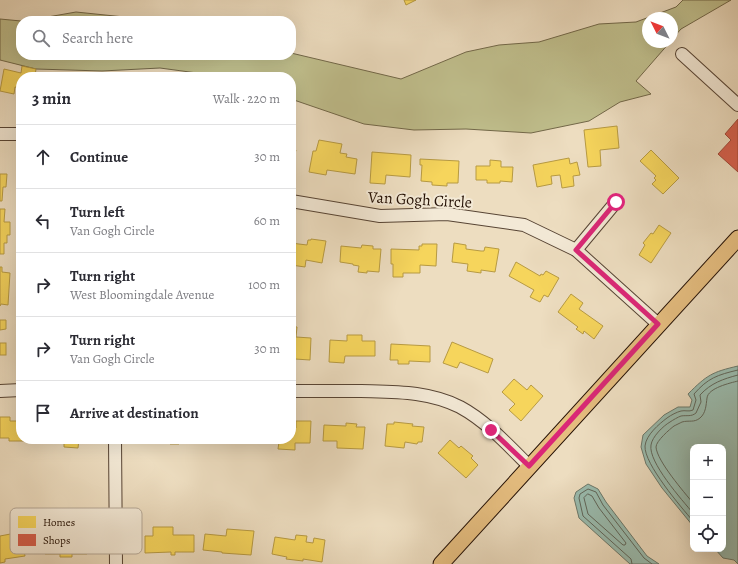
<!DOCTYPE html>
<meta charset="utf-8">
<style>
body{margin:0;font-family:Alegreya,serif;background:#f7f7f7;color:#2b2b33}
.controls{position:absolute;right:12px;bottom:12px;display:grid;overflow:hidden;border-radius:8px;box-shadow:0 4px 16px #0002}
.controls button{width:36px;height:36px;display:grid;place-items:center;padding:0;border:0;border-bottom:1px solid #e1e1e2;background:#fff;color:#2b2b33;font:20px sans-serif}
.compass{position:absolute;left:642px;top:12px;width:36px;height:36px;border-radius:50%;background:#fff;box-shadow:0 4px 16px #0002;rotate:312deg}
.stop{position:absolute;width:12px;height:12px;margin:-9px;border:3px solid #db2777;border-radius:50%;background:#fff}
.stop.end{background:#db2777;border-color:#fff;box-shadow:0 1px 4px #0008}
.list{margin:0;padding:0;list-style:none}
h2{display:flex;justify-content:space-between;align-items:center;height:52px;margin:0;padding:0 16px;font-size:17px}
h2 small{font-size:13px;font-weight:400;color:#7c7c81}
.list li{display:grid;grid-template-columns:26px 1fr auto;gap:12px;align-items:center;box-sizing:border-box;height:64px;padding:0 16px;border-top:1px solid #e1e1e2}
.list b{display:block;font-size:15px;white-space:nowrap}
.list p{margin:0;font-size:13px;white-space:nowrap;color:#7c7c81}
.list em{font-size:13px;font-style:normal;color:#7c7c81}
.icon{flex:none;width:22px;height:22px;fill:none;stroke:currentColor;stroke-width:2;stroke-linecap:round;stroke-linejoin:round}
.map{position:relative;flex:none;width:738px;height:564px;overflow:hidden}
.search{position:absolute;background:#fff;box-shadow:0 4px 16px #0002;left:16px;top:16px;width:280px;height:44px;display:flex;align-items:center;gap:10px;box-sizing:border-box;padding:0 14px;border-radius:16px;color:#7c7c81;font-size:15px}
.panel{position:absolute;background:#fff;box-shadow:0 4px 16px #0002;left:16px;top:72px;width:280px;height:372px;border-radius:16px}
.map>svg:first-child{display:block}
.green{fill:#c0bf8d;stroke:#726849}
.water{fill:#9abcaf;stroke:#6b786b}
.homes{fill:#f6d55c;stroke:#b79a42}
.shops{fill:#d6604d;stroke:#a14837}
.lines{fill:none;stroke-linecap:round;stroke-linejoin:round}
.shore{stroke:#60665a;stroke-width:1}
.minor-casing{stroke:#574434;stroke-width:14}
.major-casing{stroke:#251105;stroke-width:17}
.minor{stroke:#f3e9d6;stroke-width:12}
.major{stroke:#e6be80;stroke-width:15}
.route{stroke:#db2777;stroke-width:5}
.labels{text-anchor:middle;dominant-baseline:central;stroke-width:4;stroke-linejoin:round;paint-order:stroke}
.street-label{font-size:16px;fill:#251105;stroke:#f3e9d6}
.key{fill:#f3e9d6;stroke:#b5a897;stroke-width:1}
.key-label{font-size:11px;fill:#251105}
</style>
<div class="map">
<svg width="738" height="564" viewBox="0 0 738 564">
<rect width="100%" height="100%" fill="#edddc0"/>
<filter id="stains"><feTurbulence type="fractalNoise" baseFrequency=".005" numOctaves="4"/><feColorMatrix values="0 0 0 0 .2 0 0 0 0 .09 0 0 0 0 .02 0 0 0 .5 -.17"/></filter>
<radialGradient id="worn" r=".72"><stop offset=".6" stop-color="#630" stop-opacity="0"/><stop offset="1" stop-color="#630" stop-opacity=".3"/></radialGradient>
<g class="green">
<path d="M683 0H731L681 29 672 39V18H648V42H670L636 81 651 94 620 102 589 121 531 133 466 129 414 130 364 124 291 99V77H211L197 73 160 68 102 71 36 69 0 60V19L21 21V55H291V53L401 79 466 52 499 45 539 42 599 24 636 22 676 7Z"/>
<path d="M76 12 163 21H25Z"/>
</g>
<g class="water">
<path d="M738 366V564L734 560 723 558 715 549H723V447H693V526L662 488 646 464 641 447 643 435 664 415 678 407H690L692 400 688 394C707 375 712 372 738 366Z"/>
<path d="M588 484 598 489 606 502 647 556 659 564H630L579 518 574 498 576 492Z"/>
</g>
<g class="homes">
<path d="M404 0H416L406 5Z"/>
<path d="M22 66 36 69 35 76 41 77H21V88L15 87 14 94 0 91 4 69 21 73Z"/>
<path d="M617 126 619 148 600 150 601 166 588 167 584 130Z"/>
<path d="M319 140 342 144 340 153 347 154 346 157 357 159 355 174 327 170 326 175 309 172 313 151H316Z"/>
<path d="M291 149 296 150 292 164 291 163Z"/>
<path d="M651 150 679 178 663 194 652 184 656 180 654 178 656 176 640 161Z"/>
<path d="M372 152 411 155 410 177 386 175 385 184 370 183Z"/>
<path d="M569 158 570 164 577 162 580 175 573 176 574 186 562 188 560 175 551 176 552 184 537 187 533 165Z"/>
<path d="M420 159 459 161 458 183H447V186L432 185V182L421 181 422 165H420Z"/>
<path d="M490 160 501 161V167H513L512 182 500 181V183H487V180H476V166H490Z"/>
<path d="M0 174H7L6 187H3L2 201H0Z"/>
<path d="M0 209H5L4 222H10V235H7V243H4V254H0Z"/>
<path d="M659 225 671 233 651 263 639 255 645 245 643 243 651 233 653 234Z"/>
<path d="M311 239 326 241 322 263 306 260 305 267 291 265 292 258H291V243L307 245 308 240H311Z"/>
<path d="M454 243 466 245V249L481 251H484L485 247 499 249 495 272 481 270V273L467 271 468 264 452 262Z"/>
<path d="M422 244H437L436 266 420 265V273H403V277H393V264H391V249L419 250V246H422Z"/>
<path d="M362 245 373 246V249H381L379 272 367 271V273L358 272 359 266 353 265V264L340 262 341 246 361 248Z"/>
<path d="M516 262 540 276 541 274 543 275 546 271 559 278 548 297 544 295 540 302 530 297 534 290 509 276Z"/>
<path d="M0 267H2V272L10 273 8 305 1 304 0 306Z"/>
<path d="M571 294 583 303 579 309 603 326 594 339 584 331 583 334 576 329 578 327 558 312Z"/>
<path d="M0 320H6V329L0 330Z"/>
<path d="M291 326 297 327 296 337 311 338 310 360 295 359V352H291Z"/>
<path d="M347 335H362V341H375V356H345L344 363 329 362 330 340 347 341Z"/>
<path d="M452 342 493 359 488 373 460 362 457 368 443 363Z"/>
<rect x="0" y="343" width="6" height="12"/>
<path d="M391 344 430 346V362L409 361V364H398V360H390Z"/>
<path d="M514 379 527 390 531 385 543 396 521 421 509 410 515 404 502 392Z"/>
<path d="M0 417H10V421H21V439H24V441H9V438H0Z"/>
<path d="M296 421H311L310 443H295V450L278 449 279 442H265L266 439H291V428H296Z"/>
<path d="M394 422 413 424 412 426 424 427 422 442H418L417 444 405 442 404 448 385 446 387 424H394Z"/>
<path d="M346 423 357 424 356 427H365L363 449 337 448V441H323L324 425 346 426Z"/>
<path d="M53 439H79L78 448 64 447V441H52Z"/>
<path d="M171 439H179V444H170Z"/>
<path d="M210 439H250V443L210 442Z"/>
<path d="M450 440 459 448 461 446 473 456 471 458 478 465 466 478 438 453Z"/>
<path d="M71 519H87V554H72V557H60V554H45V537H61V528H71Z"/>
<path d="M153 527H173V535H194V552H175V555H171V552L145 553V536H153Z"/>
<path d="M227 529 254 531 251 555 222 553V552L203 550 205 534 226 536Z"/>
<path d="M21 532 25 556 5 559V562L0 563V536Z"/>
<path d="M296 535 307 536 306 542 313 543 314 538 325 540 322 562 303 559V561L286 559 287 557 272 554 275 537 295 540Z"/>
</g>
<path class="shops" d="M738 119V172L718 154 731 140 725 134Z"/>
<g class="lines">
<g class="shore">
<path d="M588 494 592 496 599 508 626 543 625 545H623L588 514 584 498Z"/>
<path d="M693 503C684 492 657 461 656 447 656 441 670 429 674 426 676 425 680 423 682 422 689 420 694 423 700 418 706 413 706 405 707 398 708 388 730 383 738 381"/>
<path d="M693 513C682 500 648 462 651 445 652 437 663 426 670 422 673 420 678 417 681 416 687 415 691 417 696 413L701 402 700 395C711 383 723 379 738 375"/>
<path d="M693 521C681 507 644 464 645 446 646 435 659 424 667 418 671 415 677 412 681 411 685 410 689 412 693 410L696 400 694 394C708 378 717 375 738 370"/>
<path d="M632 564 631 559 583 516 579 498 580 494 588 489 596 492 603 505 644 558 652 564"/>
</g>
<defs>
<g id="minor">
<path d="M682 54 738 105"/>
<path d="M0 134H21"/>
<path d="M291 201 380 216 447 214 524 225 576 250 658 324"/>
<path d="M576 250 616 202"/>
<path d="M0 391 21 390"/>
<path d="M291 391C314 391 338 391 361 391 395 392 428 391 460 407 486 421 508 445 529 466"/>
<path d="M115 439 116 564"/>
</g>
<path id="major" d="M441 564 738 238"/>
</defs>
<use href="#minor" class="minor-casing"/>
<use href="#major" class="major-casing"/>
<use href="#minor" class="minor"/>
<use href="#major" class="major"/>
</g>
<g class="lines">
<path class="route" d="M491 430 529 466 658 324 576 250 616 202"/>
</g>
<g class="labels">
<g class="street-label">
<text transform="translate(420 200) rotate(3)">Van Gogh Circle</text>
</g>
</g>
<rect x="10" y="508" width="132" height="46" rx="6" class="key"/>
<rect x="18" y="516" width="18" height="12" fill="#f6d55c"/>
<rect x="18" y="534" width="18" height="12" fill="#d6604d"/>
<g class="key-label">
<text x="43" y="526">Homes</text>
<text x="43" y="544">Shops</text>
</g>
<rect width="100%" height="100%" filter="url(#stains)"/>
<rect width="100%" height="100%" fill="url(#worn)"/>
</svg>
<div class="controls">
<button>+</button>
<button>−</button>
<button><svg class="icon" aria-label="locate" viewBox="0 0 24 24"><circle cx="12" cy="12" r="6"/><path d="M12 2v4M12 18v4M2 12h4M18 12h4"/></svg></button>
</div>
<svg class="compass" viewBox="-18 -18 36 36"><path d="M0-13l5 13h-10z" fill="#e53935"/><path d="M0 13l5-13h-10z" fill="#7c7c81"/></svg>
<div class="stop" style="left:616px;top:202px"></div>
<div class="stop end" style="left:491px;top:430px"></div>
<div class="search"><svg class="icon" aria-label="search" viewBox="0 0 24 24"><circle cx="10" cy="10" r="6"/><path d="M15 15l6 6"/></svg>Search here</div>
<section class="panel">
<h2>3 min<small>Walk · 220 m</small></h2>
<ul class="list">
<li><svg class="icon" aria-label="ahead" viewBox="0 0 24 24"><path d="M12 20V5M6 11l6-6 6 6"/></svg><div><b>Continue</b></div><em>30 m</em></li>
<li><svg class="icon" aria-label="left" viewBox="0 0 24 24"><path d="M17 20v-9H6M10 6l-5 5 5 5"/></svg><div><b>Turn left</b><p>Van Gogh Circle</p></div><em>60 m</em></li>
<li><svg class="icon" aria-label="right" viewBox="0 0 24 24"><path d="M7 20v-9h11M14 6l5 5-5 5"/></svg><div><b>Turn right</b><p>West Bloomingdale Avenue</p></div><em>100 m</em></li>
<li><svg class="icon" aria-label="right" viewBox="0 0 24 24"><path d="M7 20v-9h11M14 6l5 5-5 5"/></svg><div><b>Turn right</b><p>Van Gogh Circle</p></div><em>30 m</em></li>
<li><svg class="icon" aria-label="arrive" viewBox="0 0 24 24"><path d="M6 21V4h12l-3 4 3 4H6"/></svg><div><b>Arrive at destination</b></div></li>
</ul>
</section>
</div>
